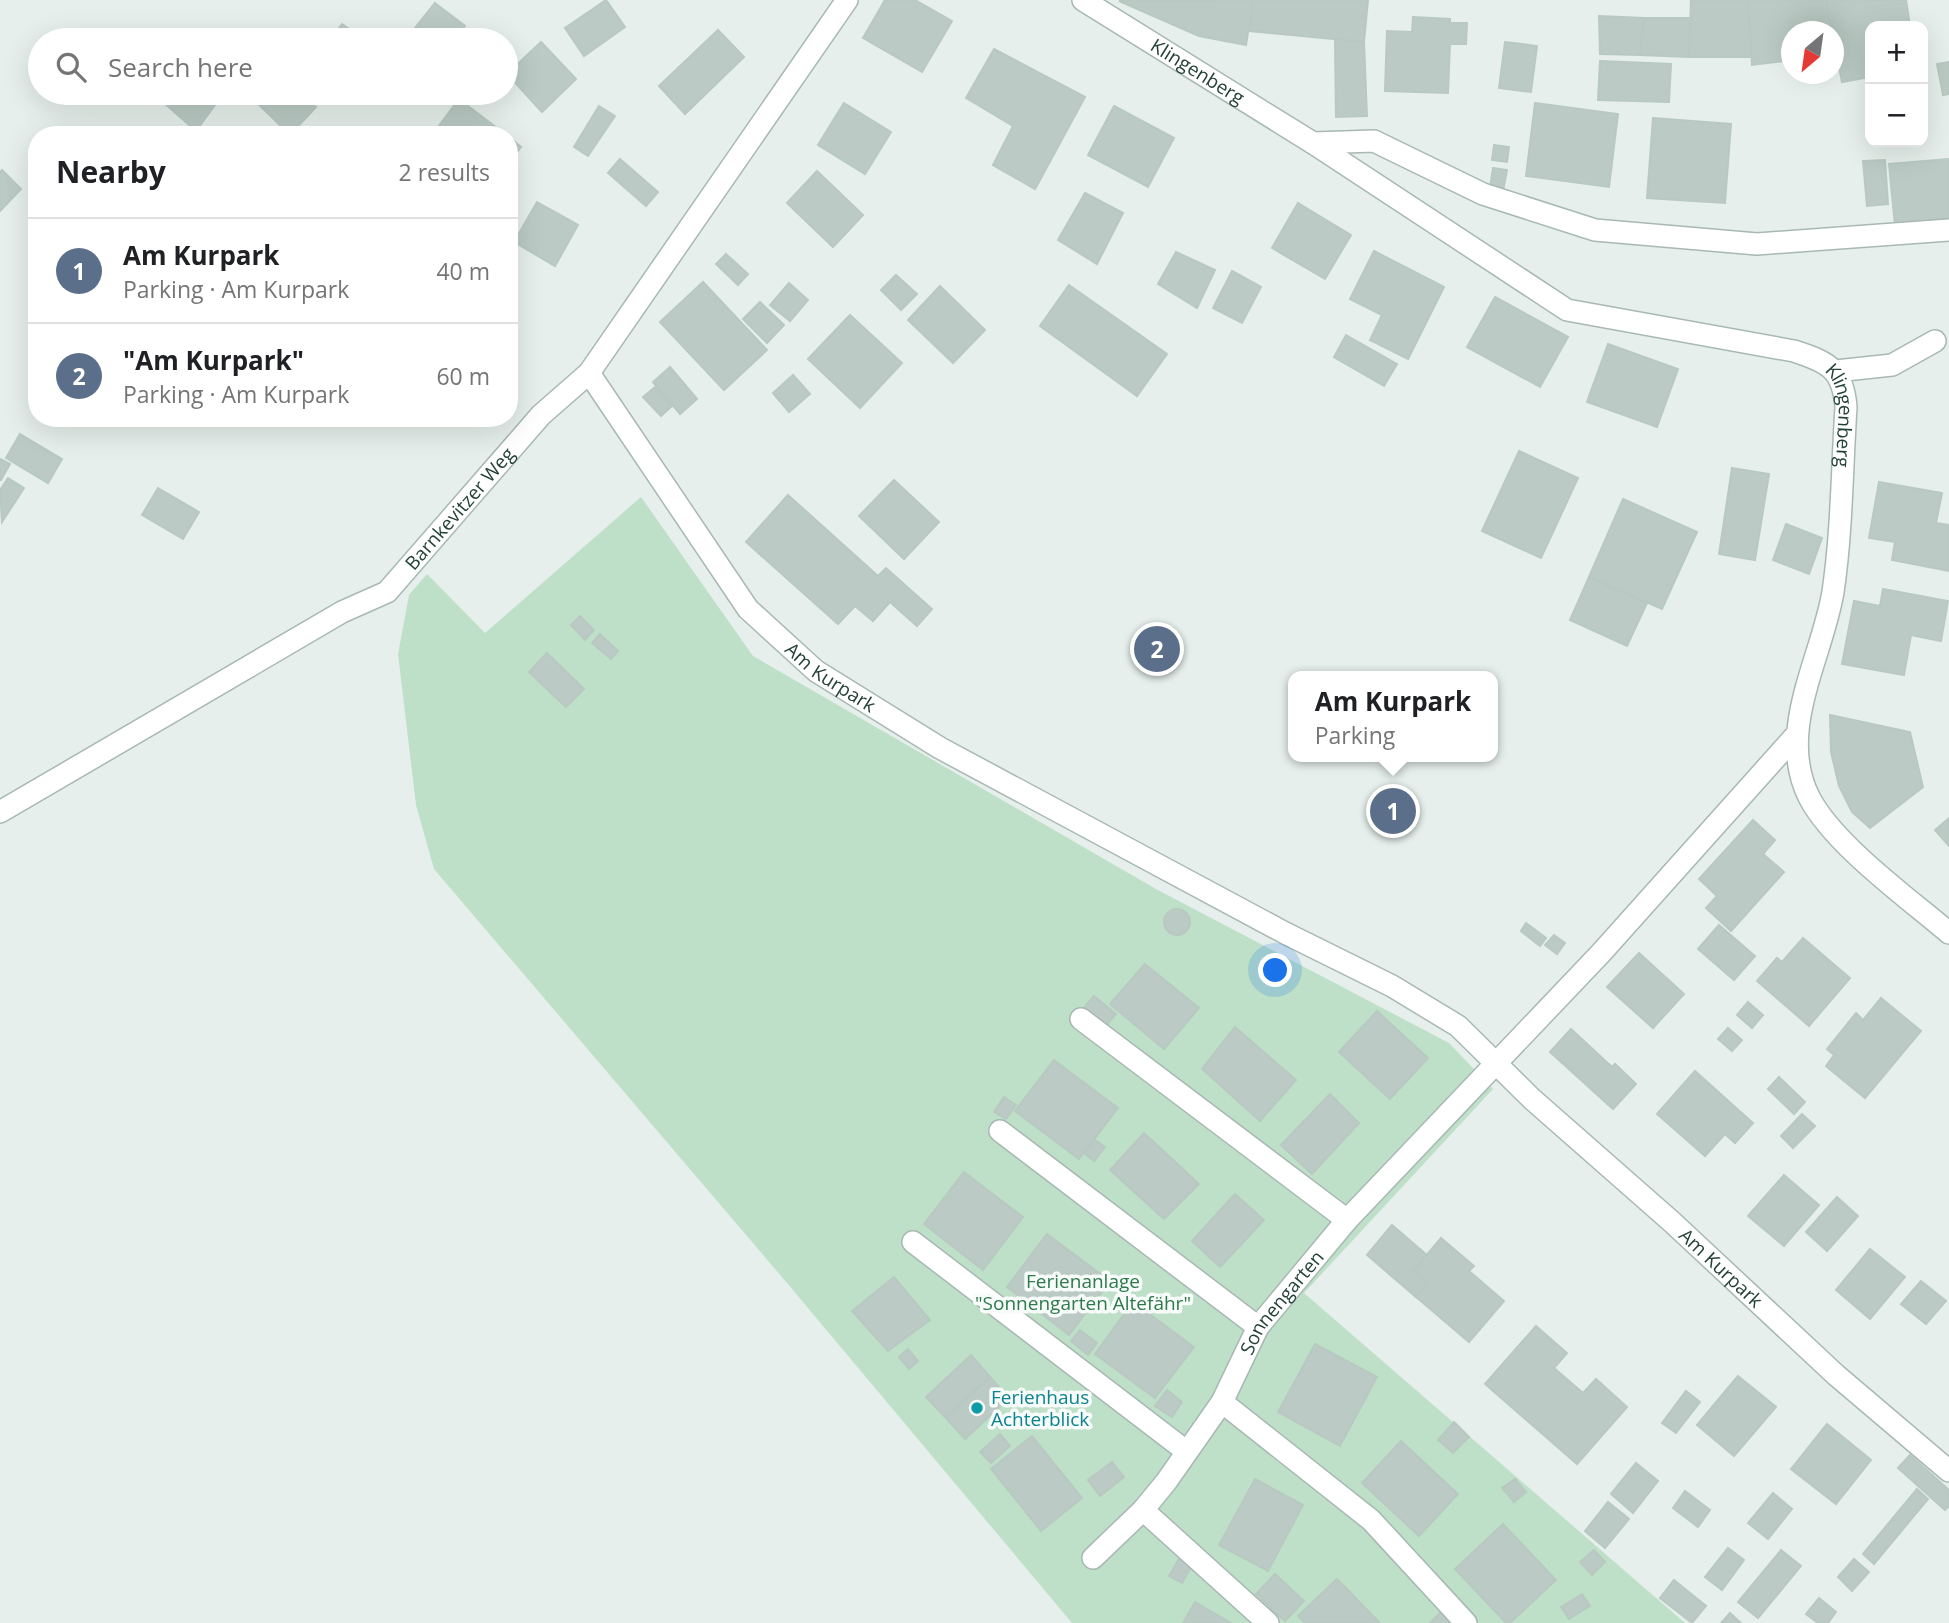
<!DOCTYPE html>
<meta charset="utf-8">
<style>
body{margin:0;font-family:"Open Sans",sans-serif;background:#f6f6f6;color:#202124}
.controls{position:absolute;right:21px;top:21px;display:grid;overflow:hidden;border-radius:14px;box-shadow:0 7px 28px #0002}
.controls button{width:63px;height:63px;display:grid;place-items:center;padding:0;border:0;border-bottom:2px solid #e0e0e0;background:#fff;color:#202124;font:35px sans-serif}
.compass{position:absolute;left:1781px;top:21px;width:63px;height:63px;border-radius:50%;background:#fff;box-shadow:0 7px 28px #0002;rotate:209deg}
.you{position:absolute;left:1276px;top:971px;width:24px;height:24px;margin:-18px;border:5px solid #fff;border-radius:50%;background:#1a73e8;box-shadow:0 0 0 10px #1a73e833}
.badge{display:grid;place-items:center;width:46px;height:46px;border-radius:50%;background:#db2777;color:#fff;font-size:23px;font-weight:700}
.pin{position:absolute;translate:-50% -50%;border:4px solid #fff;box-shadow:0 2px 7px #0006}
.popup{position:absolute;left:1288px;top:671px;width:210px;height:91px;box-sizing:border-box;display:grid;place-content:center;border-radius:14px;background:#fff;filter:drop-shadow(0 2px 5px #0005);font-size:23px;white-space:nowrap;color:#757577}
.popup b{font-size:26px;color:#202124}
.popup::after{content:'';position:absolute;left:50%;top:100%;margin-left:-14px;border:14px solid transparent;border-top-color:#fff}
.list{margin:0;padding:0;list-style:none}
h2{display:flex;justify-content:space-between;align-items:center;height:91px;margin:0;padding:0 28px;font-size:30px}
h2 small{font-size:23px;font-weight:400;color:#757577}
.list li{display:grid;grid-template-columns:46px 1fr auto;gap:21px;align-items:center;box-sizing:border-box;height:105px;padding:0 28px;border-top:2px solid #e0e0e0}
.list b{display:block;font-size:26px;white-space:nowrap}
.list p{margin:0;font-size:23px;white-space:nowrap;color:#757577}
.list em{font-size:23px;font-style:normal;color:#757577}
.icon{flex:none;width:38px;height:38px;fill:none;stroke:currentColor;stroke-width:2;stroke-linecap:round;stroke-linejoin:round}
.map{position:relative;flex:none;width:1949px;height:1623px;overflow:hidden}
.search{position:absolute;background:#fff;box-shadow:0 7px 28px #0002;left:28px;top:28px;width:490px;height:77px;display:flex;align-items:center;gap:18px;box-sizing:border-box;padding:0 24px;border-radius:38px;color:#757577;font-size:26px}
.panel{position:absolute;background:#fff;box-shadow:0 7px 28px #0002;left:28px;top:126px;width:490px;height:301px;border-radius:28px}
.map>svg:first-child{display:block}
.green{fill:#bfe0c8}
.building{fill:#bbcac4;stroke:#b8c9c2;stroke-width:2}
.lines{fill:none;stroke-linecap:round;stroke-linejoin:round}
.minor-casing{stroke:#a8b8b2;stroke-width:24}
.minor{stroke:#fff;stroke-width:21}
.culture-dot{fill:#0f9aa8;stroke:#f7fbf9;stroke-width:2.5}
.labels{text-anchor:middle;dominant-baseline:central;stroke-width:7;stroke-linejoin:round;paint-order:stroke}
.street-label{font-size:19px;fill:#24423a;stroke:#f7fbf9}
.park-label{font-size:19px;fill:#2d7a4b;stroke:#f7fbf9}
.culture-label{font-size:19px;fill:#0d838f;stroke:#f7fbf9;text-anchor:start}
</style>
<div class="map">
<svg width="1949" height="1623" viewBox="0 0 1949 1623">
<rect width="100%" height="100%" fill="#e6efeb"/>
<path class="green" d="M641 497 753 656 1156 889 1449 1043 1493 1089 1304 1293 1685 1623H1072L787 1283 434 869 416 805 398 654 409 595 427 574 485 633Z"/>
<g class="building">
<path d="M606 0 625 27 584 56 565 28Z"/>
<path d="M885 0H915L952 21 922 72 863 38Z"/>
<path d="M1253 0H1368L1364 42 1250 31Z"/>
<path d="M1253 0 1246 45 1199 36 1119 1Z"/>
<path d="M1691 0H1748L1752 57H1689Z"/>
<path d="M1748 0H1826L1832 32H1792V60L1752 65Z"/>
<path d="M1826 0H1906L1910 26H1870V77L1842 82Z"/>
<path d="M435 3 465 26 454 40H409L407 38Z"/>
<path d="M1599 16 1644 18 1640 55 1600 54Z"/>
<path d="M1413 17 1450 19V23H1467L1466 44H1450L1448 93 1385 91 1387 31 1412 32Z"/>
<path d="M1644 18H1691L1689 57 1640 55Z"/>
<path d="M342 24 365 40H330Z"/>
<path d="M718 30 744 57 685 114 659 86Z"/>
<path d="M1335 39 1364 42 1367 116 1336 117Z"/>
<path d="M541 42 576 79 542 112 507 74Z"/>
<path d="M1505 42 1537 46 1531 92 1499 88Z"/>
<path d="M994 49 1085 97 1035 189 993 165 1013 126 966 98Z"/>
<path d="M1600 61 1671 64 1669 102 1598 100Z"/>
<path d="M1949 62V94L1943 95 1937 64Z"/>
<path d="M172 93H188L196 100 202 93 223 94 196 131 164 103Z"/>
<path d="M253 93H301L316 107 290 135 250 96Z"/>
<path d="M459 99 506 135H432Z"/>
<path d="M844 103 891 132 865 174 818 145Z"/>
<path d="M1535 103 1618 114 1609 187 1526 176Z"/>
<path d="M599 106 615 116 588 156 574 147Z"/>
<path d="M1114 106 1174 138 1148 187 1088 155Z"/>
<path d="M1653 118 1731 124 1725 203 1647 198Z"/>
<path d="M509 137 521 147 509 163Z"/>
<path d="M1494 145 1509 147 1507 162 1492 160Z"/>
<path d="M620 159 658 192 646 206 608 173Z"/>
<path d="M1949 159V222L1895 226 1889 164Z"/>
<path d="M1885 160 1888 204 1867 206 1863 161Z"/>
<path d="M1493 168 1507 170 1503 191 1490 188Z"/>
<path d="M2 170 21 189 0 211V172Z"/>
<path d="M817 171 863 215 833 247 787 203Z"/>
<path d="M1085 193 1123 213 1097 264 1058 240Z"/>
<path d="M537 202 578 225 555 266 514 242Z"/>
<path d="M1298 203 1351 235 1325 279 1272 248Z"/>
<path d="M1374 251 1444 287 1408 359 1370 340 1382 315 1350 299Z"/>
<path d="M1176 252 1215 270 1197 308 1158 284Z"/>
<path d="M726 254 748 274 738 285 716 264Z"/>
<path d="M1232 271 1261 287 1242 323 1213 308Z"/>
<path d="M896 275 917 294 901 310 881 290Z"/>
<path d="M703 282 767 350 724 390 660 322Z"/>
<path d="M789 283 808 300 790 321 770 305Z"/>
<path d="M1069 285 1167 354 1137 396 1040 326Z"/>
<path d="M940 286 985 330 953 363 908 320Z"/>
<path d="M1495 297 1568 337 1540 387 1467 347Z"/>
<path d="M760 302 784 325 767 343 743 319Z"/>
<path d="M850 315 902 363 860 408 808 359Z"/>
<path d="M1346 335 1397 364 1384 386 1334 357Z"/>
<path d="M1608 344 1678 369 1657 427 1587 402Z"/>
<path d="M670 367 697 399 680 414 653 382Z"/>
<path d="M793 375 810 394 789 412 773 393Z"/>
<path d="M655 387 672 406 661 416 643 397Z"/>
<path d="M20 434 62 459 48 483 6 458Z"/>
<path d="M1519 451 1578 478 1541 558 1482 531Z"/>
<path d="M0 459 10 464 1 480H0Z"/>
<path d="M1732 468 1769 474 1755 560 1719 554Z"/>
<path d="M8 478 24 488 2 522 0 490Z"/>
<path d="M894 480 939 522 904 559 859 516Z"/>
<path d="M1879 482 1942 493 1936 523 1949 525V571L1892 560 1895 542 1869 538Z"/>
<path d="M158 488 199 512 183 539 142 515Z"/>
<path d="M788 495 878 576 886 568 932 609 917 626 890 602 873 621 855 606 838 624 746 542Z"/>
<path d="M1623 499 1697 532 1662 609 1589 577Z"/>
<path d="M1786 524 1822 538 1809 574 1773 560Z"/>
<path d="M1589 577 1647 603 1627 646 1570 620Z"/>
<path d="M1883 589 1948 601 1941 641 1911 635 1904 675 1842 664 1854 601 1880 606Z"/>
<path d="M580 616 594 630 585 640 571 625Z"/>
<path d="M600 634 618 651 611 659 592 643Z"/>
<path d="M547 653 584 689 566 707 529 672Z"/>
<path d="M1830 715 1910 732 1923 787 1870 828 1852 812 1839 786 1831 752Z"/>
<path d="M1949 818V846L1935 830Z"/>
<path d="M1753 820 1775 840 1763 854 1784 872 1731 931 1706 908 1717 896 1699 879Z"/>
<circle cx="1177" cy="922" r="13"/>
<path d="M1526 923 1546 938 1540 946 1521 931Z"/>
<path d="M1719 925 1755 956 1734 980 1698 949Z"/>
<path d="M1554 935 1565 943 1557 954 1545 945Z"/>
<path d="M1803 938 1850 978 1809 1026 1757 981 1777 958 1782 962Z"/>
<path d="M1639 953 1684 994 1653 1028 1607 987Z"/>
<path d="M1145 964 1199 1008 1164 1049 1110 1004Z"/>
<path d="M1094 996 1116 1014 1105 1027 1083 1009Z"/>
<path d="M1881 998 1921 1031 1865 1098 1826 1066 1834 1055 1827 1049 1856 1013 1863 1020Z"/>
<path d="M1748 1002 1763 1015 1752 1028 1737 1015Z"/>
<path d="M1377 1011 1428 1058 1390 1099 1339 1052Z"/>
<path d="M1235 1027 1296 1080 1260 1121 1202 1069Z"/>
<path d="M1728 1028 1742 1040 1732 1051 1718 1039Z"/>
<path d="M1571 1029 1612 1067 1615 1064 1636 1084 1613 1109 1550 1052Z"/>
<path d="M1054 1060 1118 1108 1079 1159 1015 1111Z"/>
<path d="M1695 1071 1753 1123 1735 1143 1725 1134 1705 1156 1657 1114Z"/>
<path d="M1779 1077 1805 1102 1794 1114 1768 1089Z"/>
<path d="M1330 1094 1359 1123 1312 1174 1281 1145Z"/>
<path d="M1004 1097 1016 1105 1006 1119 994 1112Z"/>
<path d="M1802 1114 1815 1126 1793 1148 1781 1136Z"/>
<path d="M1144 1133 1199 1184 1164 1219 1110 1170Z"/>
<path d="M1094 1139 1105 1147 1094 1161 1084 1153Z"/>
<path d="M964 1172 1023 1217 983 1270 924 1224Z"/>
<path d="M1784 1175 1819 1205 1784 1246 1748 1216Z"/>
<path d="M1235 1194 1264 1220 1220 1267 1192 1241Z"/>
<path d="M1837 1197 1858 1216 1827 1251 1806 1232Z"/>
<path d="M1392 1225 1427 1255 1413 1271 1428 1283 1416 1297 1367 1255Z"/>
<path d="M1047 1234 1110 1281 1069 1335 1007 1287Z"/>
<path d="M1441 1238 1474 1266 1469 1271 1504 1301 1469 1342 1416 1297 1428 1283 1413 1271Z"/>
<path d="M1870 1249 1905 1277 1870 1319 1836 1290Z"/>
<path d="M894 1277 930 1320 888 1351 852 1311Z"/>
<path d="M1921 1281 1946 1301 1926 1324 1901 1304Z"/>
<path d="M1133 1302 1194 1347 1155 1398 1095 1354Z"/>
<path d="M1536 1326 1567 1353 1554 1368 1583 1393 1596 1379 1627 1407 1577 1464 1485 1384Z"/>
<path d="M1080 1330 1097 1343 1088 1355 1071 1341Z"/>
<path d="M1315 1344 1377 1377 1340 1446 1278 1412Z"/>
<path d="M908 1349 918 1361 909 1369 899 1357Z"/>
<path d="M971 1355 990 1377 946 1418 926 1397Z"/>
<path d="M1738 1376 1776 1407 1734 1456 1697 1425Z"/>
<path d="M990 1377 1009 1398 965 1439 946 1418Z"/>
<path d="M1167 1390 1182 1402 1172 1417 1155 1406Z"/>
<path d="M1686 1391 1700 1402 1676 1433 1662 1423Z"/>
<path d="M1454 1422 1469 1437 1453 1453 1438 1440Z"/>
<path d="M1827 1424 1871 1460 1836 1504 1791 1469Z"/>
<path d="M1000 1434 1010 1446 991 1463 980 1452Z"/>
<path d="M1032 1436 1082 1498 1041 1531 991 1469Z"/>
<path d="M1401 1441 1458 1494 1419 1536 1362 1483Z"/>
<path d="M1910 1455 1949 1490V1506L1945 1510 1898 1468Z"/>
<path d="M1112 1462 1124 1477 1100 1496 1088 1480Z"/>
<path d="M1636 1463 1658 1481 1633 1513 1611 1494Z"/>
<path d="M1255 1479 1303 1505 1268 1571 1219 1545Z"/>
<path d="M1515 1479 1526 1492 1514 1502 1502 1488Z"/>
<path d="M1917 1489 1928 1499 1874 1564 1863 1554Z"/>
<path d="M1685 1491 1710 1510 1698 1527 1673 1508Z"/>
<path d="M1773 1493 1792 1509 1768 1539 1748 1523Z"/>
<path d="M1608 1502 1629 1519 1605 1548 1585 1531Z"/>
<path d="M1503 1524 1556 1580 1510 1623H1506L1455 1569Z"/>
<path d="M1728 1548 1744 1560 1722 1590 1705 1577Z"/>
<path d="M1594 1550 1605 1562 1592 1575 1580 1562Z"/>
<path d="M1781 1550 1801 1566 1758 1618 1738 1602Z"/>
<path d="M1180 1557 1193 1564 1182 1583 1169 1576Z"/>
<path d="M1854 1559 1869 1572 1852 1591 1838 1577Z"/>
<path d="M1275 1574 1304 1601 1285 1621 1256 1594Z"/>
<path d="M1337 1579 1380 1623H1305L1298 1616Z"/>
<path d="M1674 1580 1706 1606 1692 1623 1660 1598Z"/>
<path d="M1582 1594 1590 1606 1569 1619 1561 1607Z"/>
<path d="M1819 1598 1836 1612 1828 1623H1818L1806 1614Z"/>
<path d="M1195 1602 1231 1623H1183Z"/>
<path d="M1441 1612 1452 1623H1430Z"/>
<path d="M1730 1613 1741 1623H1721Z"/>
</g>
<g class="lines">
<defs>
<g id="minor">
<path id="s1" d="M1083 0 1313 143"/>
<path id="s2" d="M1949 230 1757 244 1595 230 1483 194 1374 141 1313 143 1567 310 1794 351C1828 362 1843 369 1846 407 1842 468 1842 531 1833 592 1822 658 1776 731 1809 797 1833 844 1908 898 1949 933"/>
<path d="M1836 371 1892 365 1935 341"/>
<path id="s3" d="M589 373 748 609 816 671 940 748 1285 933 1392 986 1458 1026 1532 1099 1672 1222 1836 1375 1949 1471"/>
<path id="s4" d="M0 812 342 612 387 592 541 415 589 373 847 0"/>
<path d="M1081 1019 1347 1220"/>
<path d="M1000 1131 1258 1327"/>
<path d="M913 1242 1186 1451"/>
<path d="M1222 1402 1371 1520 1466 1623"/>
<path d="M1143 1510 1268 1623"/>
<path id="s5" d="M1093 1558 1143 1510 1166 1482 1222 1402 1258 1327 1347 1220 1601 953 1797 734"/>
</g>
</defs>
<use href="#minor" class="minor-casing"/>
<use href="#minor" class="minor"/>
</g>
<circle class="culture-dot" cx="977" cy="1408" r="7"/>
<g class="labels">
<g class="street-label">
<text stroke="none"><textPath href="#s1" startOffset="135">Klingenberg</textPath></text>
<text stroke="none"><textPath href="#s2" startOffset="1281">Klingenberg</textPath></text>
<text stroke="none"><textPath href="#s4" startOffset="556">Barnkevitzer Weg</textPath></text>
<text stroke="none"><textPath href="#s3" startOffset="392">Am Kurpark</textPath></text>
<text stroke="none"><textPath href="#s3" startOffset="1468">Am Kurpark</textPath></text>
<text stroke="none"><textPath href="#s5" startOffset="320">Sonnengarten</textPath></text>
</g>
<g class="park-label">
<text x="1083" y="1281">Ferienanlage<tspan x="1083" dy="22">"Sonnengarten Altefähr"</tspan></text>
</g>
<g class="culture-label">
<text x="991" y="1397">Ferienhaus<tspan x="991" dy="22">Achterblick</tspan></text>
</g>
</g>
</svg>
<div class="controls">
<button>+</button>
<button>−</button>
</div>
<svg class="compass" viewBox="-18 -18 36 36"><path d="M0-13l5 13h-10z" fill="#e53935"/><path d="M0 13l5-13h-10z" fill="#757577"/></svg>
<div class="you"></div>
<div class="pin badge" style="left:1393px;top:811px;background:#5c6f8a">1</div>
<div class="popup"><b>Am Kurpark</b>Parking</div>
<div class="pin badge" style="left:1157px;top:649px;background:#5c6f8a">2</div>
<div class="search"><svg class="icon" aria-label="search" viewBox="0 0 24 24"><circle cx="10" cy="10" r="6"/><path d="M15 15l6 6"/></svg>Search here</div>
<section class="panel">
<h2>Nearby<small>2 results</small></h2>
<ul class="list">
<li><span class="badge" style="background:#5c6f8a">1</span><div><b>Am Kurpark</b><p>Parking · Am Kurpark</p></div><em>40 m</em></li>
<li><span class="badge" style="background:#5c6f8a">2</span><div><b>&quot;Am Kurpark&quot;</b><p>Parking · Am Kurpark</p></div><em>60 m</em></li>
</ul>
</section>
</div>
